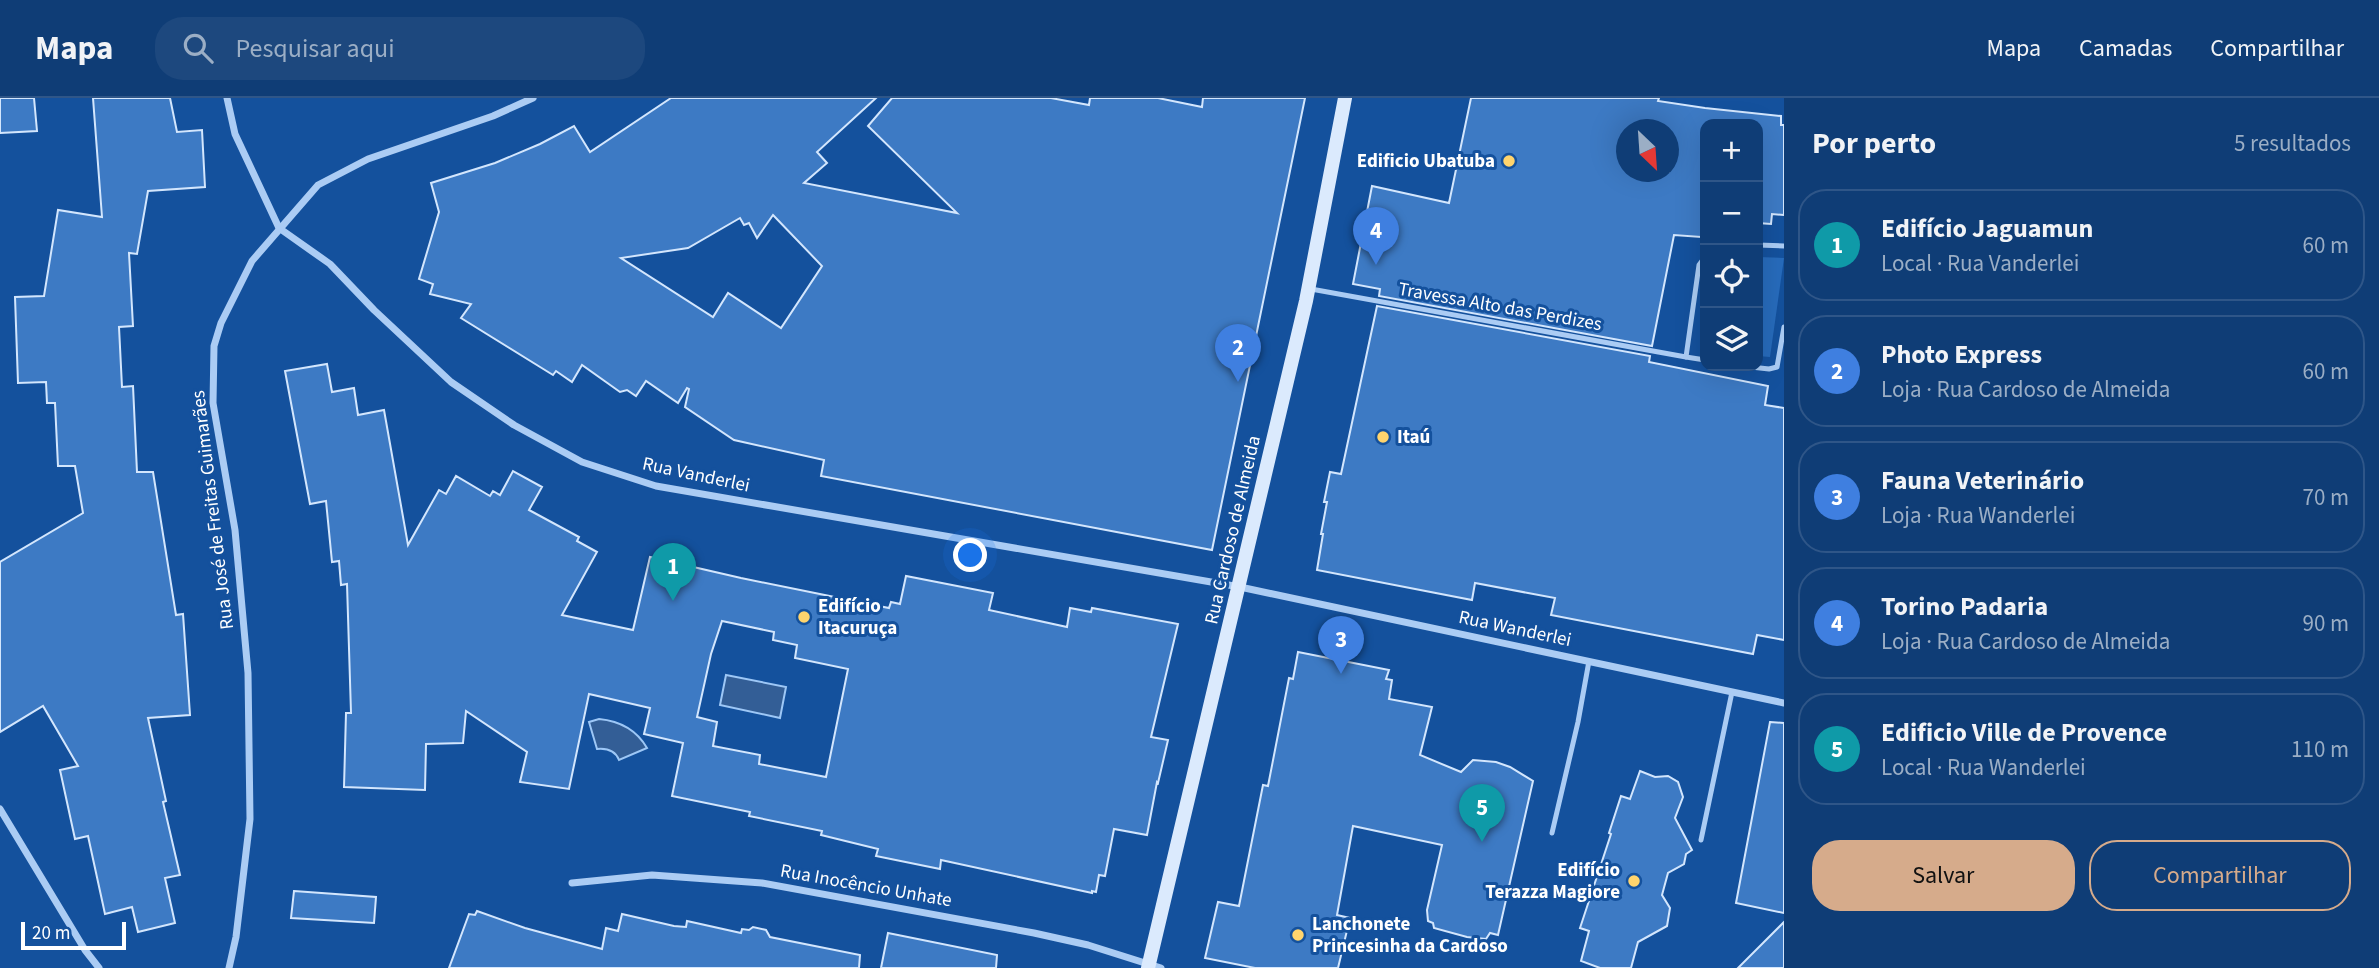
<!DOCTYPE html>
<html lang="pt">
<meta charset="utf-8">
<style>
body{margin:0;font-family:"Source Sans 3",sans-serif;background:#1d487e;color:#f1f3f6}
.controls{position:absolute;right:21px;top:21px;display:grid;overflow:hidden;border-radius:14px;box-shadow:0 7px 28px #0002}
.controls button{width:63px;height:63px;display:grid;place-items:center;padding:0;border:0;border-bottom:2px solid #2f5688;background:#0f3d76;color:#f1f3f6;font:35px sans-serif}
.compass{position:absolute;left:1616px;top:21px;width:63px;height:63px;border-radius:50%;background:#0f3d76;box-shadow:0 7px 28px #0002;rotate:155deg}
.scale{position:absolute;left:21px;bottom:18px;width:105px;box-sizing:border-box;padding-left:7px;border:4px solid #fff;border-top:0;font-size:19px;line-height:24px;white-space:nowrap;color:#fff;-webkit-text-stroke:5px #14519d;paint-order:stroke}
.you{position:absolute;left:971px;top:458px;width:24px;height:24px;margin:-18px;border:5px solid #fff;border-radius:50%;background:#1a73e8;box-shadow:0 0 0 10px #1a73e833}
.badge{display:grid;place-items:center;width:46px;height:46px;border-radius:50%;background:#d6ab8b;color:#fff;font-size:23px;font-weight:700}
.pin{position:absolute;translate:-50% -58px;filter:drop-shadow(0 2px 4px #0008)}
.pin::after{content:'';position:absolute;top:37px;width:24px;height:21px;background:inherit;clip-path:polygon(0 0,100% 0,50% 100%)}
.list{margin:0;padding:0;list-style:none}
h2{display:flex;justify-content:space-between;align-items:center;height:91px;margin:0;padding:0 28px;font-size:30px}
h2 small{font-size:23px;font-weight:400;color:#9baec5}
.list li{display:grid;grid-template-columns:46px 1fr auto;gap:21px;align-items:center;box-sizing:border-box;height:112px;margin:0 14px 14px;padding:0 14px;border:2px solid #2f5688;border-radius:28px}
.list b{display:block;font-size:26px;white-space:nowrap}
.list p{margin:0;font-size:23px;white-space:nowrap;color:#9baec5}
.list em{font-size:23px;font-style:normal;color:#9baec5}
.actions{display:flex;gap:14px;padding:21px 28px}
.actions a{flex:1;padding:16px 0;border:2px solid #d6ab8b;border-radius:28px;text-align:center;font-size:24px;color:#d6ab8b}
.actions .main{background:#d6ab8b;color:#111}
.icon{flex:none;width:38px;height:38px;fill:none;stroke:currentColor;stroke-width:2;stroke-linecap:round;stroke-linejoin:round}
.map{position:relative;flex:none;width:1784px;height:870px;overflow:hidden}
header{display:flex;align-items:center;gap:42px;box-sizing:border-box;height:98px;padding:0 35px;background:#0f3d76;border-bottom:2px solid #2f5688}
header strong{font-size:33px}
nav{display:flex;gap:38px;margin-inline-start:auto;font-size:24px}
.search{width:490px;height:63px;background:#1d487e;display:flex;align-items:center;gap:18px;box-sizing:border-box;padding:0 24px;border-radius:28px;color:#9baec5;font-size:26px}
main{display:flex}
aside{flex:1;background:#0f3d76}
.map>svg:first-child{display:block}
.green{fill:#276bbb}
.water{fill:#335e96;stroke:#9dc7f6;stroke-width:2}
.building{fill:#3d7ac4;stroke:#d3e6fd;stroke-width:2;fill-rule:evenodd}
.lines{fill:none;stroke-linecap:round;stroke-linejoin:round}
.lane{stroke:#abccf4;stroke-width:5}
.street{stroke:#abccf4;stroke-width:7}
.secondary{stroke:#dbeafd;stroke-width:14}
.poi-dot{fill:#ffd46d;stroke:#14519d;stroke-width:2.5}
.labels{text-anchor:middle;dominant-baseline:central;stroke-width:6;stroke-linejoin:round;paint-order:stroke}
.poi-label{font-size:19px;font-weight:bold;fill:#fff;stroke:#14519d;text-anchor:start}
.street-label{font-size:19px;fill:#fff;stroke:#14519d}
</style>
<header>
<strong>Mapa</strong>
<div class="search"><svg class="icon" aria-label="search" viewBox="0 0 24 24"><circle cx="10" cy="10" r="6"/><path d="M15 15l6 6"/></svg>Pesquisar aqui</div>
<nav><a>Mapa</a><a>Camadas</a><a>Compartilhar</a></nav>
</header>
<main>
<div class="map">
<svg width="1784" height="870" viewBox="0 0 1784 870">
<rect width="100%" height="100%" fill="#14519d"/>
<path class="green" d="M1758 159 1784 160 1770 259 1758 258Z"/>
<g class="water">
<path d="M726 577 786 589 780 620 720 607Z"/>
<path d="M599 621C620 623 636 631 647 650L619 662C615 652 607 650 597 651L589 624Z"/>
</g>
<g class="building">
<path d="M0 0H34L37 33 0 35Z"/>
<path d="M93 0H170L177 34 202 32 205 89 148 93 137 156 129 155 133 228 119 229 122 289 133 288 137 374H153L176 517 183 516 190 617 148 620 166 703 163 704 180 777 165 780 175 825 138 834 132 809 105 816 88 738 75 741 60 672 78 668 43 608 0 634V464L83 415 75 368H58L55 305H47L46 284 18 285 15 199 44 198 58 112 102 119Z"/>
<path d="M671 0H876L817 54 827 65 804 85 957 115 868 28 892 0H1051L1089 7 1090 0H1158L1202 9 1203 0H1305L1212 452 821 378 824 362 734 342 685 309 689 291 687 290 678 305 646 283 636 298 627 292 620 294 582 267 572 284 556 273 553 277 461 220 471 206 430 196 433 186 419 181 439 114 431 85 495 65 540 46 574 28 590 54ZM773 117 822 168 781 230 728 195 713 219 621 160 688 150 740 120 744 127 749 125 757 140Z"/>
<path d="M1471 0H1659L1658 3 1705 10 1781 18V27H1784V117L1772 116 1771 126 1758 125V26H1705V122H1701V139L1674 137 1652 248 1379 198 1380 191 1353 186 1372 88 1449 105ZM1627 32H1669V74H1627Z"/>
<path d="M1377 208 1650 258 1649 264 1768 288 1765 307 1784 310V542L1757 537 1753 556 1551 517 1555 500 1528 495 1475 485 1472 502 1317 472 1323 436H1321L1327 404H1324L1330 374 1341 376Z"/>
<path d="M327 266 332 294 354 290 358 317 384 312 408 447 439 392 446 396 456 378 490 398 493 393 500 397 513 373 542 389 529 412 579 439 577 443 597 454 562 517 633 532 650 459 741 480 889 510 891 504 900 506 906 478 993 495 989 512 1067 529 1070 510 1091 514 1092 510 1178 526 1151 639 1168 642 1158 685 1157 684 1147 737 1114 731 1105 778 1099 777 1096 794 1092 793V795L941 762 940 771 876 758 878 751 821 737 822 733 749 718 750 714 672 698 683 645 644 636 650 610 589 596 569 691 520 684 527 654 466 613 463 645 426 646 425 692 344 689 346 615H351L347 486 341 487 339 463 332 464 326 403 310 406 285 273ZM722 523 774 534 773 542 797 547 795 560 848 571 826 679 759 666 760 657 713 648 717 624 697 619 711 556Z"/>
<path d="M1298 554 1389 572 1386 581 1392 582 1389 601 1432 609 1420 657 1461 674 1473 662 1496 664 1510 669 1533 683 1498 837 1490 835 1486 841 1467 839 1434 830 1433 825 1428 823 1427 812 1442 747 1353 728 1337 817 1350 820 1338 870H1255L1205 860 1218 804 1239 808 1263 687 1268 688 1289 580 1293 581Z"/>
<path d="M1770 624 1784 625V815L1736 805Z"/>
<path d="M1640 673 1655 679 1668 678 1678 684 1683 699 1675 720 1692 752 1686 756 1684 766 1668 775 1662 797 1670 810 1667 828 1638 844 1631 870H1600L1581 863 1589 833 1580 830 1611 736 1609 735 1621 698 1630 701Z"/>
<path d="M294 793 376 799 374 825 291 820Z"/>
<path d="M477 813 525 830 602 851 606 830 618 833 622 816 674 828 686 829 687 823 741 835 742 831 749 832 753 829 766 832 770 839 860 857 859 870H449L469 816 475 817Z"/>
<path d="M1784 824V870H1738Z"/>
<path d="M888 835 997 857 996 870H881Z"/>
</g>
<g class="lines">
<g class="lane">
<path d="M1758 147 1784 148"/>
<path d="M1311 191 1686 259 1699 167 1705 159"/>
<path d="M1686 259 1705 262"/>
<path d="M1742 268 1769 271 1777 269 1784 229"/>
<path d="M1552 735 1578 624 1589 563"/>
<path d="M1701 742 1732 594"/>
</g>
<g class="street">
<path d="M227 0 235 36 279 130 330 166 374 212 451 284 514 327 582 364 656 388 1240 489 1784 605"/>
<path d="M0 711 85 852 99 870"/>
<path d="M572 785 652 777 762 785 1034 835 1088 847 1161 870"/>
<path d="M229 870 236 839 250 721 248 575 235 432 213 305 214 248 221 225 252 163 318 87 368 61 493 18 533 0"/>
</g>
<path class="secondary" d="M1148 870 1306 203 1345 0"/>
</g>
<g class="poi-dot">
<circle cx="1509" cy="63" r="7"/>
<circle cx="1383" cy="339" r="7"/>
<circle cx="804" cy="519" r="7"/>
<circle cx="1634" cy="783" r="7"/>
<circle cx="1298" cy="837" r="7"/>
</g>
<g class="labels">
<g class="poi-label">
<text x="1495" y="63" text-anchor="end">Edificio Ubatuba</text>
<text x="1397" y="339">Itaú</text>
<text x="818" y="508">Edifício<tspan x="818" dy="22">Itacuruça</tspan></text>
<text x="1620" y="772" text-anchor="end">Edifício<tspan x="1620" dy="22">Terazza Magiore</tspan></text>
<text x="1312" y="826">Lanchonete<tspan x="1312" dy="22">Princesinha da Cardoso</tspan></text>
</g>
<g class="street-label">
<text transform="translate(1500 209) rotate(10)">Travessa Alto das Perdizes</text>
<text transform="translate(696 377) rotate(12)">Rua Vanderlei</text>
<text transform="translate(213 412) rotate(-97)">Rua José de Freitas Guimarães</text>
<text transform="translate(1233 432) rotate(-77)">Rua Cardoso de Almeida</text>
<text transform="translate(1515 531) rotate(12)">Rua Wanderlei</text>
<text transform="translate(866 788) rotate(10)">Rua Inocêncio Unhate</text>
</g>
</g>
</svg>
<div class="controls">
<button>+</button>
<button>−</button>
<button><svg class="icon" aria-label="locate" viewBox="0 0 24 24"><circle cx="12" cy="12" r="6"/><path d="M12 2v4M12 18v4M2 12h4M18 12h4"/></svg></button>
<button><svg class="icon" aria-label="layers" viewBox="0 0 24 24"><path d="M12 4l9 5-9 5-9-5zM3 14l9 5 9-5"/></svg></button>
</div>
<svg class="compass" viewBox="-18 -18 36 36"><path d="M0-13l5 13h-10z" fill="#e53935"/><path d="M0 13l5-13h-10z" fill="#9baec5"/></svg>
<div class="scale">20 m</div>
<div class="you"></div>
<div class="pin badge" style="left:673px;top:503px;background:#0f9aa8">1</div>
<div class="pin badge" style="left:1238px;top:284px;background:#3f7fe0">2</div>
<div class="pin badge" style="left:1341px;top:576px;background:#3f7fe0">3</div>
<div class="pin badge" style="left:1376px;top:167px;background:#3f7fe0">4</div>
<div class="pin badge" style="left:1482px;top:744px;background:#0f9aa8">5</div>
</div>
<aside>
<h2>Por perto<small>5 resultados</small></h2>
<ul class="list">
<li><span class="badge" style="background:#0f9aa8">1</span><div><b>Edifício Jaguamun</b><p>Local · Rua Vanderlei</p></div><em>60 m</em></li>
<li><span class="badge" style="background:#3f7fe0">2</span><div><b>Photo Express</b><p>Loja · Rua Cardoso de Almeida</p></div><em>60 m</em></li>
<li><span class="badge" style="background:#3f7fe0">3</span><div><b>Fauna Veterinário</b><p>Loja · Rua Wanderlei</p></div><em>70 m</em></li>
<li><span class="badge" style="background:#3f7fe0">4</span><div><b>Torino Padaria</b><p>Loja · Rua Cardoso de Almeida</p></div><em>90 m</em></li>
<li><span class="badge" style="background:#0f9aa8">5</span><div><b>Edificio Ville de Provence</b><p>Local · Rua Wanderlei</p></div><em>110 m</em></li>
</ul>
<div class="actions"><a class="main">Salvar</a><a>Compartilhar</a></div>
</aside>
</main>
